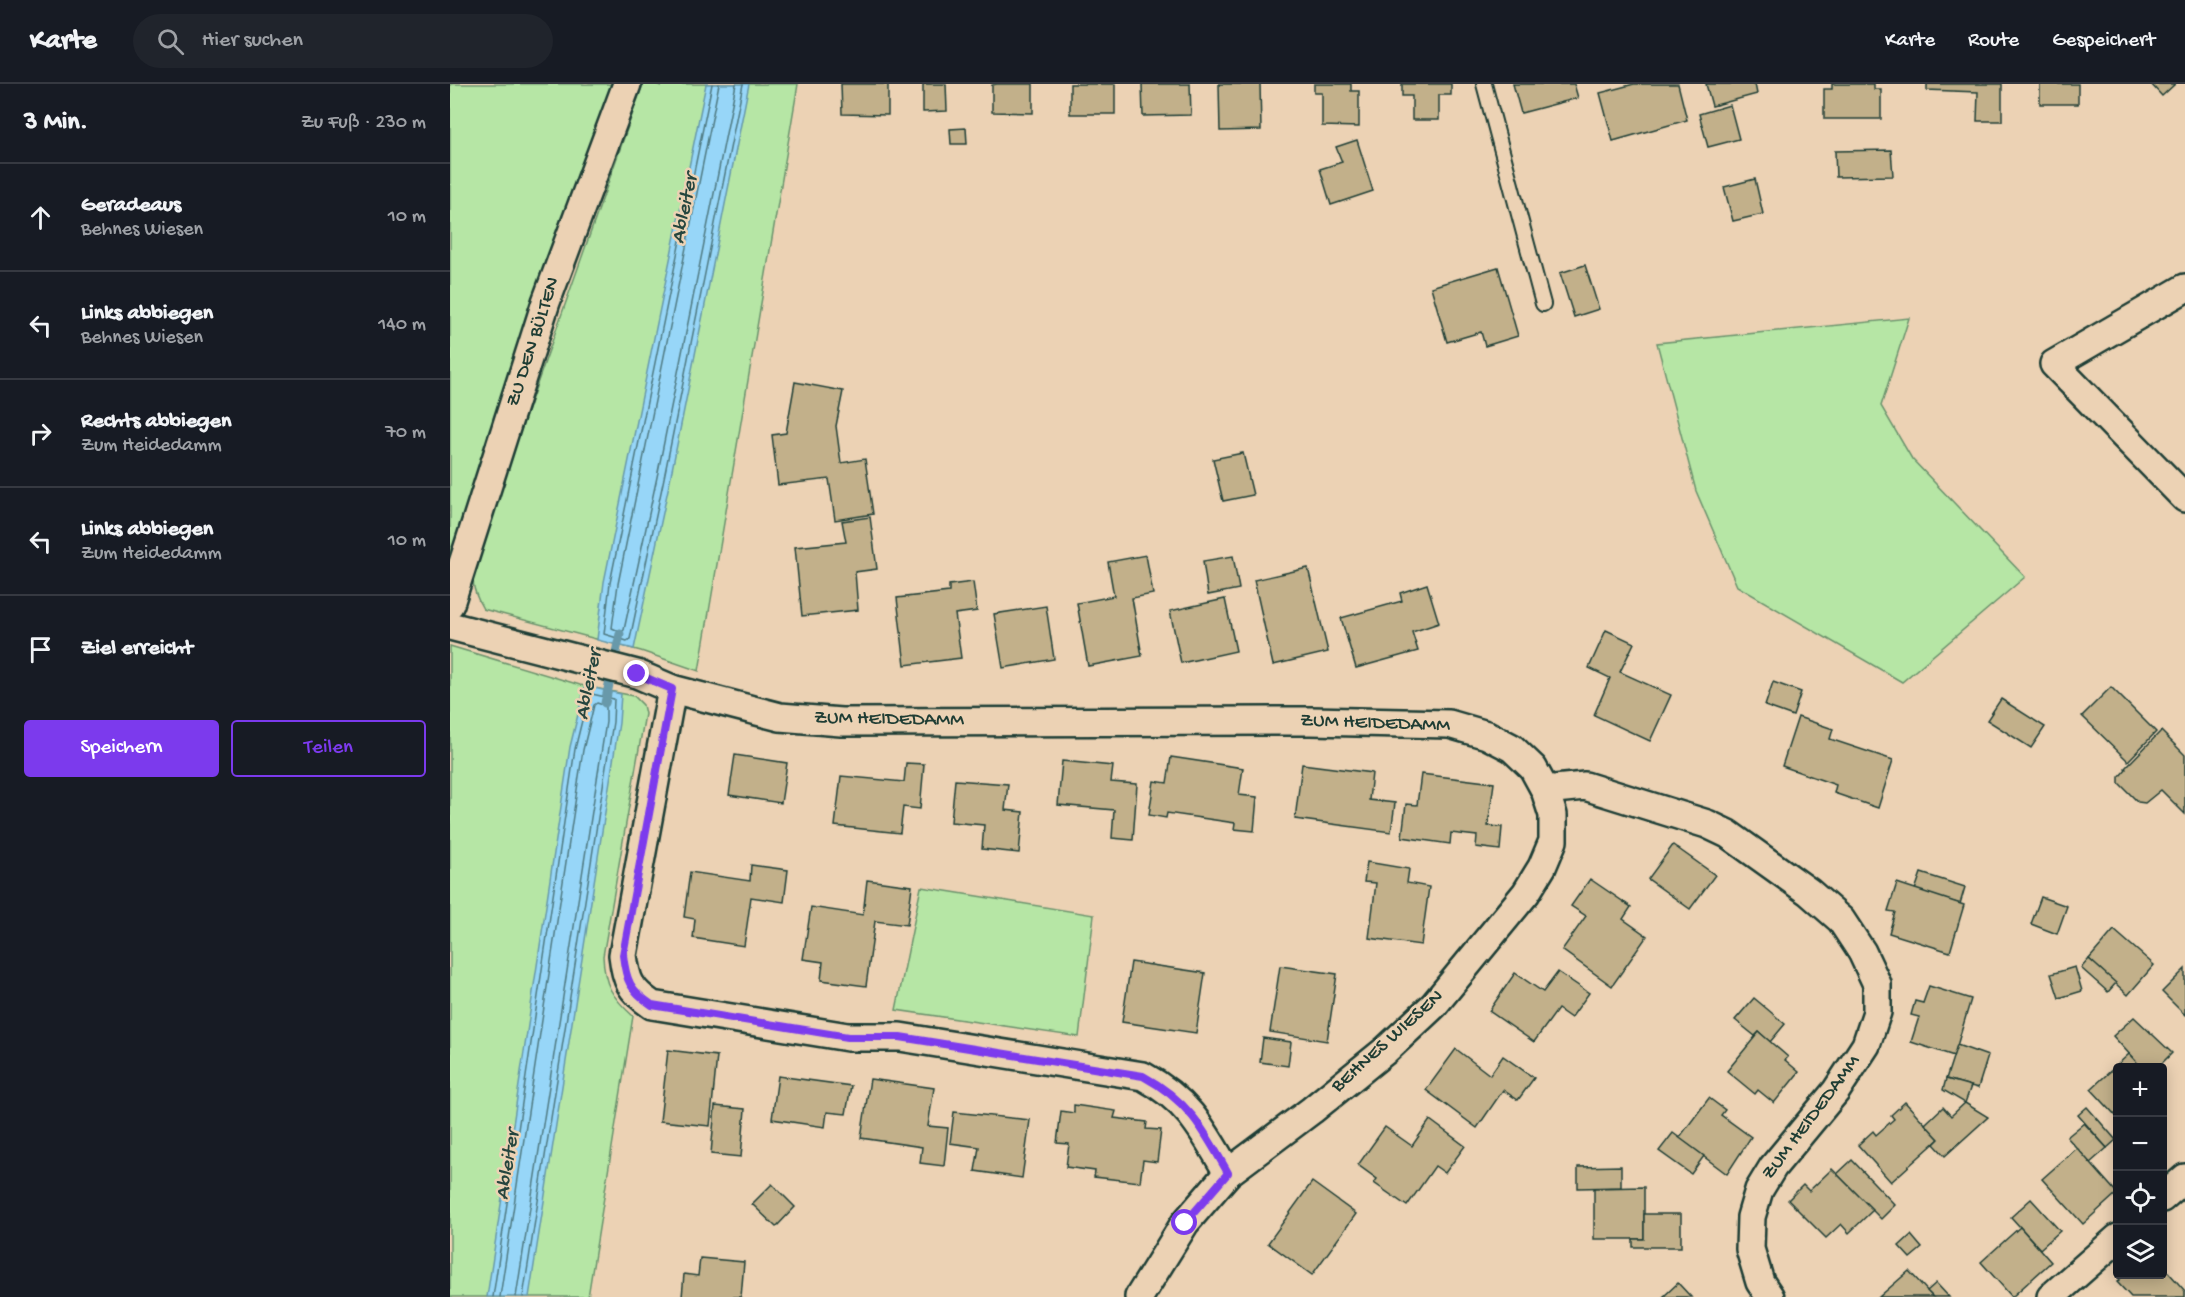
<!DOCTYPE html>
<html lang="de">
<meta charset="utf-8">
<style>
body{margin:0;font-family:"Gochi Hand",sans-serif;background:#20242c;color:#f1f3f6}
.controls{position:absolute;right:18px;bottom:18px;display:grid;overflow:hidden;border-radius:6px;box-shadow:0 3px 15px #0003}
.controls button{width:54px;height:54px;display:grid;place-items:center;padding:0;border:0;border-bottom:2px solid #363941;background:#171b24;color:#f1f3f6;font:30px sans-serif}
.stop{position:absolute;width:18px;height:18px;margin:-14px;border:4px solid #7c3aed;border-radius:50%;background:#fff}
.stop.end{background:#7c3aed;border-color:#fff;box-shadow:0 2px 6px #0008}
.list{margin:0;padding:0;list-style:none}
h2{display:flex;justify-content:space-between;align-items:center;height:78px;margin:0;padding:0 24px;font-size:26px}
h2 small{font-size:20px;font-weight:400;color:#9ea1a6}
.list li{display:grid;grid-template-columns:39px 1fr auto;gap:18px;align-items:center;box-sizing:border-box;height:108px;padding:0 24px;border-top:2px solid #363941}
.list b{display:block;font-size:22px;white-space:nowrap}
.list p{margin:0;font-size:20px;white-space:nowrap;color:#9ea1a6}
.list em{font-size:20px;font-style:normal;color:#9ea1a6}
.actions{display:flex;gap:12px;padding:18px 24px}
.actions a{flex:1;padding:14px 0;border:2px solid #7c3aed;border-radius:6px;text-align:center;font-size:21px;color:#7c3aed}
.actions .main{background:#7c3aed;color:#fff}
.icon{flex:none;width:33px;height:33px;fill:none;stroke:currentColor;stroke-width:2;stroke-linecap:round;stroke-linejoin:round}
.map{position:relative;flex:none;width:1735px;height:1213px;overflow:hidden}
header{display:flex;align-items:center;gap:36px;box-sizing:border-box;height:84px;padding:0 30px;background:#171b24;border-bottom:2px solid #363941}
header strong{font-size:28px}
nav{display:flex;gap:33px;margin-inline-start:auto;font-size:21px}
.search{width:420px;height:54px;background:#20242c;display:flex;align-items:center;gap:15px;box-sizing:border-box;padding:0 21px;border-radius:33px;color:#9ea1a6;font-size:22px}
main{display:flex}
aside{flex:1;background:#171b24}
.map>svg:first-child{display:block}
.green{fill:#b6e6a5;stroke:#6a926c;stroke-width:1.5}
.water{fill:#97d6f8;stroke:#6799aa;stroke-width:1.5}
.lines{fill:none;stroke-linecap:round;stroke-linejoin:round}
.shore{stroke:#4f7a82;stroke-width:1.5}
.stream{stroke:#6799aa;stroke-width:9}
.building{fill:#c2b08a;stroke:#1f3d34;stroke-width:1.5}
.lane-casing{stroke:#1f3d34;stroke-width:18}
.street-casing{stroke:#1f3d34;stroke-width:32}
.lane{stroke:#ecd2b4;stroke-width:14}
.street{stroke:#ecd2b4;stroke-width:27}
.route{stroke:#7c3aed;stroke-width:8}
.labels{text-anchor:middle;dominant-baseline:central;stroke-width:5;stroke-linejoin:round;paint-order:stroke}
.street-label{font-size:20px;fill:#1f3d34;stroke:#ecd2b4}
.water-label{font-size:21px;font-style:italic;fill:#25453e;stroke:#ecd2b4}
</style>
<header>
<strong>Karte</strong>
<div class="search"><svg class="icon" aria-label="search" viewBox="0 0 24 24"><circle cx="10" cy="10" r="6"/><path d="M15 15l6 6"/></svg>Hier suchen</div>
<nav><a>Karte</a><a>Route</a><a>Gespeichert</a></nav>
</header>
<main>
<aside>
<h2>3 Min.<small>Zu Fuß · 230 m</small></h2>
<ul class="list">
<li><svg class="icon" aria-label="ahead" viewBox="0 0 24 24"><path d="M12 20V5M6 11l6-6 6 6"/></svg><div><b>Geradeaus</b><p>Behnes Wiesen</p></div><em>10 m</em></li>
<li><svg class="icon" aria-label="left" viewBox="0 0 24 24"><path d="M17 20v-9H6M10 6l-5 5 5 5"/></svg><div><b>Links abbiegen</b><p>Behnes Wiesen</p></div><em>140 m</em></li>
<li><svg class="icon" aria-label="right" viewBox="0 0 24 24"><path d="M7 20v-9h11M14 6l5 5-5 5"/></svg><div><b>Rechts abbiegen</b><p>Zum Heidedamm</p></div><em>70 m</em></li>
<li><svg class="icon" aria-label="left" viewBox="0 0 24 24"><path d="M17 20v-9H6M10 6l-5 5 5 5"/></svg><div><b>Links abbiegen</b><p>Zum Heidedamm</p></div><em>10 m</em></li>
<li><svg class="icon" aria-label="arrive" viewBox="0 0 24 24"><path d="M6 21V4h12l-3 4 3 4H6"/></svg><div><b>Ziel erreicht</b></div></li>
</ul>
<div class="actions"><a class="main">Speichern</a><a>Teilen</a></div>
</aside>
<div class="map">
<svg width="1735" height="1213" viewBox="0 0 1735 1213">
<rect width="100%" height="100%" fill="#ecd2b4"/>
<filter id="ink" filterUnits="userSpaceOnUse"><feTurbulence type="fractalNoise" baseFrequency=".0167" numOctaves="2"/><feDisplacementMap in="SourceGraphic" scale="12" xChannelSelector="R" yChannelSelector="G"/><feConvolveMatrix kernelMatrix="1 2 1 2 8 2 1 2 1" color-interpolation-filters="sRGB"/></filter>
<g filter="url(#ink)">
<g class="green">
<path d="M0 0H171L0 481Z"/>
<path d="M193 0H206L211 2 212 0H348L249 587 191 567 33 525C21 504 21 494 27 470Z"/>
<path d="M1459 234 1431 322 1462 375 1575 493 1452 598 1287 502 1246 407 1207 259Z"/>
<path d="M0 562 130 601 184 612 193 621 195 630 153 872C154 901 162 913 183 932L138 1213H0Z"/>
<path d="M471 803 644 831 629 953 446 926Z"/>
</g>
<g class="water">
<path d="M256 0H299L220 396 184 565 147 556 154 498Z"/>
<path d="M135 602 171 610 169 639 79 1213H37L120 663Z"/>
</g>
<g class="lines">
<g class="shore">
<path d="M262 0 160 499 154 550 177 557 180 555 214 394 293 0"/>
<path d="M269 0 168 500 162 544 171 548 174 546 207 393 286 0"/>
<path d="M43 1213 125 665 138 612 142 610 164 615 163 638 73 1213"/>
<path d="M50 1213 133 666 144 621 147 619 156 622V638L66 1213"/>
</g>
<path class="stream" d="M155 619 170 550"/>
</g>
<g class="building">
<path d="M391 0H438V31L392 30Z"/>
<path d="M473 0H496L497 27 473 28Z"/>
<path d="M547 0H583V29L542 28V1Z"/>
<rect x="620" y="0" width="45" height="30"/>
<path d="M692 0H740L741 31 693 32Z"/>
<path d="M769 0H810L811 46 770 47Z"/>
<path d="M864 0H901V7H909V43L872 42V9H864Z"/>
<path d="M952 0H1001V11H989V36H962V12H952Z"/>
<path d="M1063 0H1124L1128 14 1071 29Z"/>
<path d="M1184 0H1228L1237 36 1163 57 1150 9Z"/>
<path d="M1256 0H1305L1307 10 1262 22Z"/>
<path d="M1382 0H1424V5H1431V35H1374V5H1382Z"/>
<path d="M1477 0H1552V37H1527L1528 8 1477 6Z"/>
<rect x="1590" y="0" width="38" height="20"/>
<path d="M1701 0H1725L1712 12Z"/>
<path d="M1280 21 1289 55 1258 63 1249 30Z"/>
<path d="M516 44 517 60H501L500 45Z"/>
<path d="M907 56 923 107 881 121 870 85 892 78 886 63Z"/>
<path d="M1441 66 1443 92 1386 93 1385 67Z"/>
<path d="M1305 95 1313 130 1283 137 1274 103Z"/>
<path d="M1135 181 1149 225 1124 233 1110 189Z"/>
<path d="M1048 183 1068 252 1035 262 1031 248 997 258 981 203Z"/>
<path d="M345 298 393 307 386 342 391 379 415 375 423 430 385 436 379 395 328 401 322 351 336 349Z"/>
<path d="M793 369 803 411 773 417 763 375Z"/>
<path d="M420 433 427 485 405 488 408 526 352 532 345 463 396 458 392 437Z"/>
<path d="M696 471 703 510 682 514 692 572 638 582 627 519 664 512 658 478Z"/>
<path d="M783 472 789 505 758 511 753 477Z"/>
<path d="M858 484 878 568 823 581 804 496Z"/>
<path d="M523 498 527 527 505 530 511 574 455 581 447 514 499 508V501Z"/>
<path d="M977 500 989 539 962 548 968 567 906 584 891 534 952 517 950 509Z"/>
<path d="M775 515 786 567 731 579 720 527Z"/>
<path d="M596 522 604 575 553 584 544 530Z"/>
<path d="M1156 546 1184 559 1170 588 1221 611 1200 657 1144 631 1160 594 1139 584Z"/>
<path d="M1323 598 1351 608 1343 632 1315 622Z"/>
<path d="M1661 603 1706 648 1678 677 1632 632Z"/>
<path d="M1551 615 1595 643 1581 664 1537 636Z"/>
<path d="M1348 633 1383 645 1380 655 1443 676 1428 724 1384 709 1386 701 1332 682Z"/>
<path d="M1711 647 1735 671V730L1711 706 1695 719 1688 718 1669 699V693L1676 685 1675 684Z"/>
<path d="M285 671 337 679 331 719 279 711Z"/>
<path d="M721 673 793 684 789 711 807 713 804 747 784 745 785 739 717 729 716 734 699 731 704 697 717 699Z"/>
<path d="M612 677 663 682 661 698 687 700 683 756 662 754 664 726 608 721Z"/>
<path d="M456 679 474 680 470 725 453 723 450 749 385 742 391 692 454 698Z"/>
<path d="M852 680 922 689 919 716 945 719 941 748 845 735Z"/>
<path d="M971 690 1044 699 1038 742 1052 743 1050 766 1026 763 1027 752 1001 749 1000 760 952 753 956 720 967 721Z"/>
<path d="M505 696 558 700 555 726 573 728 569 769 532 765 534 741 501 738Z"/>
<path d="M1223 761 1265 791 1240 825 1198 795Z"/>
<path d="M917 778 959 785 957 799 979 803 971 861 919 854 926 799 914 798Z"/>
<path d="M301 781 338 786 334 818 301 813 294 862 243 854 245 835 234 833 240 788 300 797Z"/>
<path d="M1471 789 1515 803 1510 820 1465 806Z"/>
<path d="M1140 795 1181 823 1173 835 1197 852 1162 902 1112 866 1136 832 1121 822Z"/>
<path d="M417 796 462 802 457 841 425 837 416 902 371 896 373 878 353 875 361 823 413 831Z"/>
<path d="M1447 799 1514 821 1500 868 1439 849 1445 828 1438 827Z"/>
<path d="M1591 813 1617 822 1607 850 1581 840Z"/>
<path d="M1664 846 1704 881 1678 911 1639 875Z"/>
<path d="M1639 875 1666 899 1658 908 1631 884Z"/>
<path d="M681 878 755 889 746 949 672 938Z"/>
<path d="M830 882 887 890 877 957 820 948Z"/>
<path d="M1625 883 1632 907 1609 914 1601 890Z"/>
<path d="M1735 885V931L1712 908Z"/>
<path d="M1108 888 1139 909 1121 934 1108 925 1084 958 1039 927 1065 889 1093 908Z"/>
<path d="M1479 902 1521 915 1504 972 1461 958 1469 933 1461 931 1465 917 1473 919Z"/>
<path d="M1304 914 1335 940 1320 958 1309 948 1305 952 1285 936Z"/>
<path d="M1684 933 1722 969 1707 984H1692L1663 952Z"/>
<path d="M1309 948 1338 973 1335 976 1349 988 1324 1019 1308 1006 1305 1010 1277 987Z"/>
<path d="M813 954 841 958 838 982 810 978Z"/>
<path d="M1507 961 1538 972 1528 1004 1496 995Z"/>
<path d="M1006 965 1040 991 1053 972 1084 994 1068 1016 1053 1006 1027 1044 976 1006Z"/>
<path d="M218 966 267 972 260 1042 210 1037Z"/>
<path d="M1679 970 1692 984H1668V1034L1641 1005Z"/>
<path d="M328 992 401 1002 396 1030 377 1028 375 1043 322 1035Z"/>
<path d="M420 995 484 1004 478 1042 498 1044 494 1082 470 1079 472 1063 411 1054Z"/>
<path d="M1496 995 1521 1002 1515 1019 1493 1006Z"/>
<path d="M1259 1014 1275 1026 1271 1031 1301 1053 1277 1090 1229 1054Z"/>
<path d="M1455 1018 1489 1055 1441 1098 1408 1061 1423 1047 1426 1051 1444 1035 1441 1031Z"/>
<path d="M1515 1019 1538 1033 1495 1072 1484 1060 1489 1055 1475 1040 1493 1023 1501 1032Z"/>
<path d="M624 1021 666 1027 664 1034 697 1038 696 1045 711 1046 707 1078 693 1076 690 1098 644 1093 645 1087 616 1083 619 1060 607 1059 611 1027 624 1029Z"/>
<path d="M265 1022 295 1025 291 1073 261 1070Z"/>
<path d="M1637 1023 1666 1056 1657 1064 1628 1031Z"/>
<path d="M504 1028 580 1036 572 1094 525 1087 529 1063 500 1059Z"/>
<path d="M980 1036 1015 1062 995 1089 985 1082 957 1122 924 1099 927 1095 908 1081 935 1043 962 1062Z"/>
<path d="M1634 1039 1657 1064 1640 1079 1617 1053Z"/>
<path d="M1223 1049 1254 1072 1241 1090 1209 1067Z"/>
<path d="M1627 1064 1667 1109 1633 1140 1592 1095Z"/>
<path d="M1402 1076 1445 1121 1431 1135 1387 1090Z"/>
<path d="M1171 1082V1103L1128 1104V1083Z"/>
<path d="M1382 1085 1423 1126 1399 1149 1391 1140 1376 1154 1338 1116 1353 1101 1359 1107Z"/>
<path d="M862 1098 906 1130 862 1191 818 1159Z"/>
<path d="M322 1100 345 1123 326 1143 302 1120Z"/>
<path d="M1194 1103V1155H1144V1104Z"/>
<path d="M1581 1115 1610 1147 1590 1165 1561 1133Z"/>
<path d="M1194 1130H1231V1163H1183V1155H1194Z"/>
<path d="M1570 1143 1601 1178 1562 1213 1531 1178Z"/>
<path d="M1461 1151 1472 1164 1460 1174 1449 1162Z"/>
<path d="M250 1174 294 1178 291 1213H232L234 1190 248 1192Z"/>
<path d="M1712 1181 1735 1207V1213H1681L1667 1198 1675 1190H1712Z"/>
<path d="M1459 1187 1483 1213H1429Z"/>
<path d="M1228 1199 1241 1213H1213Z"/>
<path d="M1486 1199 1499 1213H1483L1477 1207Z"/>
</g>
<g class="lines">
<defs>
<path id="lane" d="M1034 0 1093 220"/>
<g id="street">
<path d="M1735 204 1604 280 1735 414"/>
<path d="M0 520 96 218 177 0"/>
<path d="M0 542 187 590 222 605 330 633 391 638 861 637 999 640 1037 651 1062 664 1083 684 1095 706 1135 702 1257 740 1278 750 1359 808 1391 836 1412 868 1427 900V928L1416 961 1386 1007 1323 1083 1309 1106 1301 1133 1300 1165 1310 1198 1320 1213"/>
<path d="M222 605 173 871C176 897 180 906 202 921L398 953H450L693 992C739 1017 753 1046 778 1089"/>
<path d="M1712 1114 1735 1094"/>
<path d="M689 1213 735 1139 778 1089 862 1026 936 966 984 921 1076 809 1092 783 1103 757V731L1095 706"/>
<path d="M1601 1213 1668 1154"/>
</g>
</defs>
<use href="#lane" class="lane-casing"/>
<use href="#street" class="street-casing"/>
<use href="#lane" class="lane"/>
<use href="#street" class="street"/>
</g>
</g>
<g class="lines" filter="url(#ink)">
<path class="route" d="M187 590 222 605 173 871C176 897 180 906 202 921L398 953H450L693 992C739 1017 754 1046 778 1089L735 1139"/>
</g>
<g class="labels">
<g class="street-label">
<text transform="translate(84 258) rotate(-72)">ZU DEN BÜLTEN</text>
<text transform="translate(439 636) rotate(1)">ZUM HEIDEDAMM</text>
<text transform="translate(925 640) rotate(2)">ZUM HEIDEDAMM</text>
<text transform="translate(938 958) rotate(-42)">BEHNES WIESEN</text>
<text transform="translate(1362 1034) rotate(-53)">ZUM HEIDEDAMM</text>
</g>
<g class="water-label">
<text transform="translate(236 125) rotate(-79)">Ableiter</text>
<text transform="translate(140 601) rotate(-79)">Ableiter</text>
<text transform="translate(59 1081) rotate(-81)">Ableiter</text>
</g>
</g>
</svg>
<div class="controls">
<button>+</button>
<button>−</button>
<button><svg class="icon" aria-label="locate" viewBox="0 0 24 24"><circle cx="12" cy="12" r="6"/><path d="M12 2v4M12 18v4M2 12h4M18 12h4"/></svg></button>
<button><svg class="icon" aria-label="layers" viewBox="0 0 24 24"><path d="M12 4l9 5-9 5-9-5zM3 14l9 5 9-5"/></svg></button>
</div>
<div class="stop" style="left:735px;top:1139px"></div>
<div class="stop end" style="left:187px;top:590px"></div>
</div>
</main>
